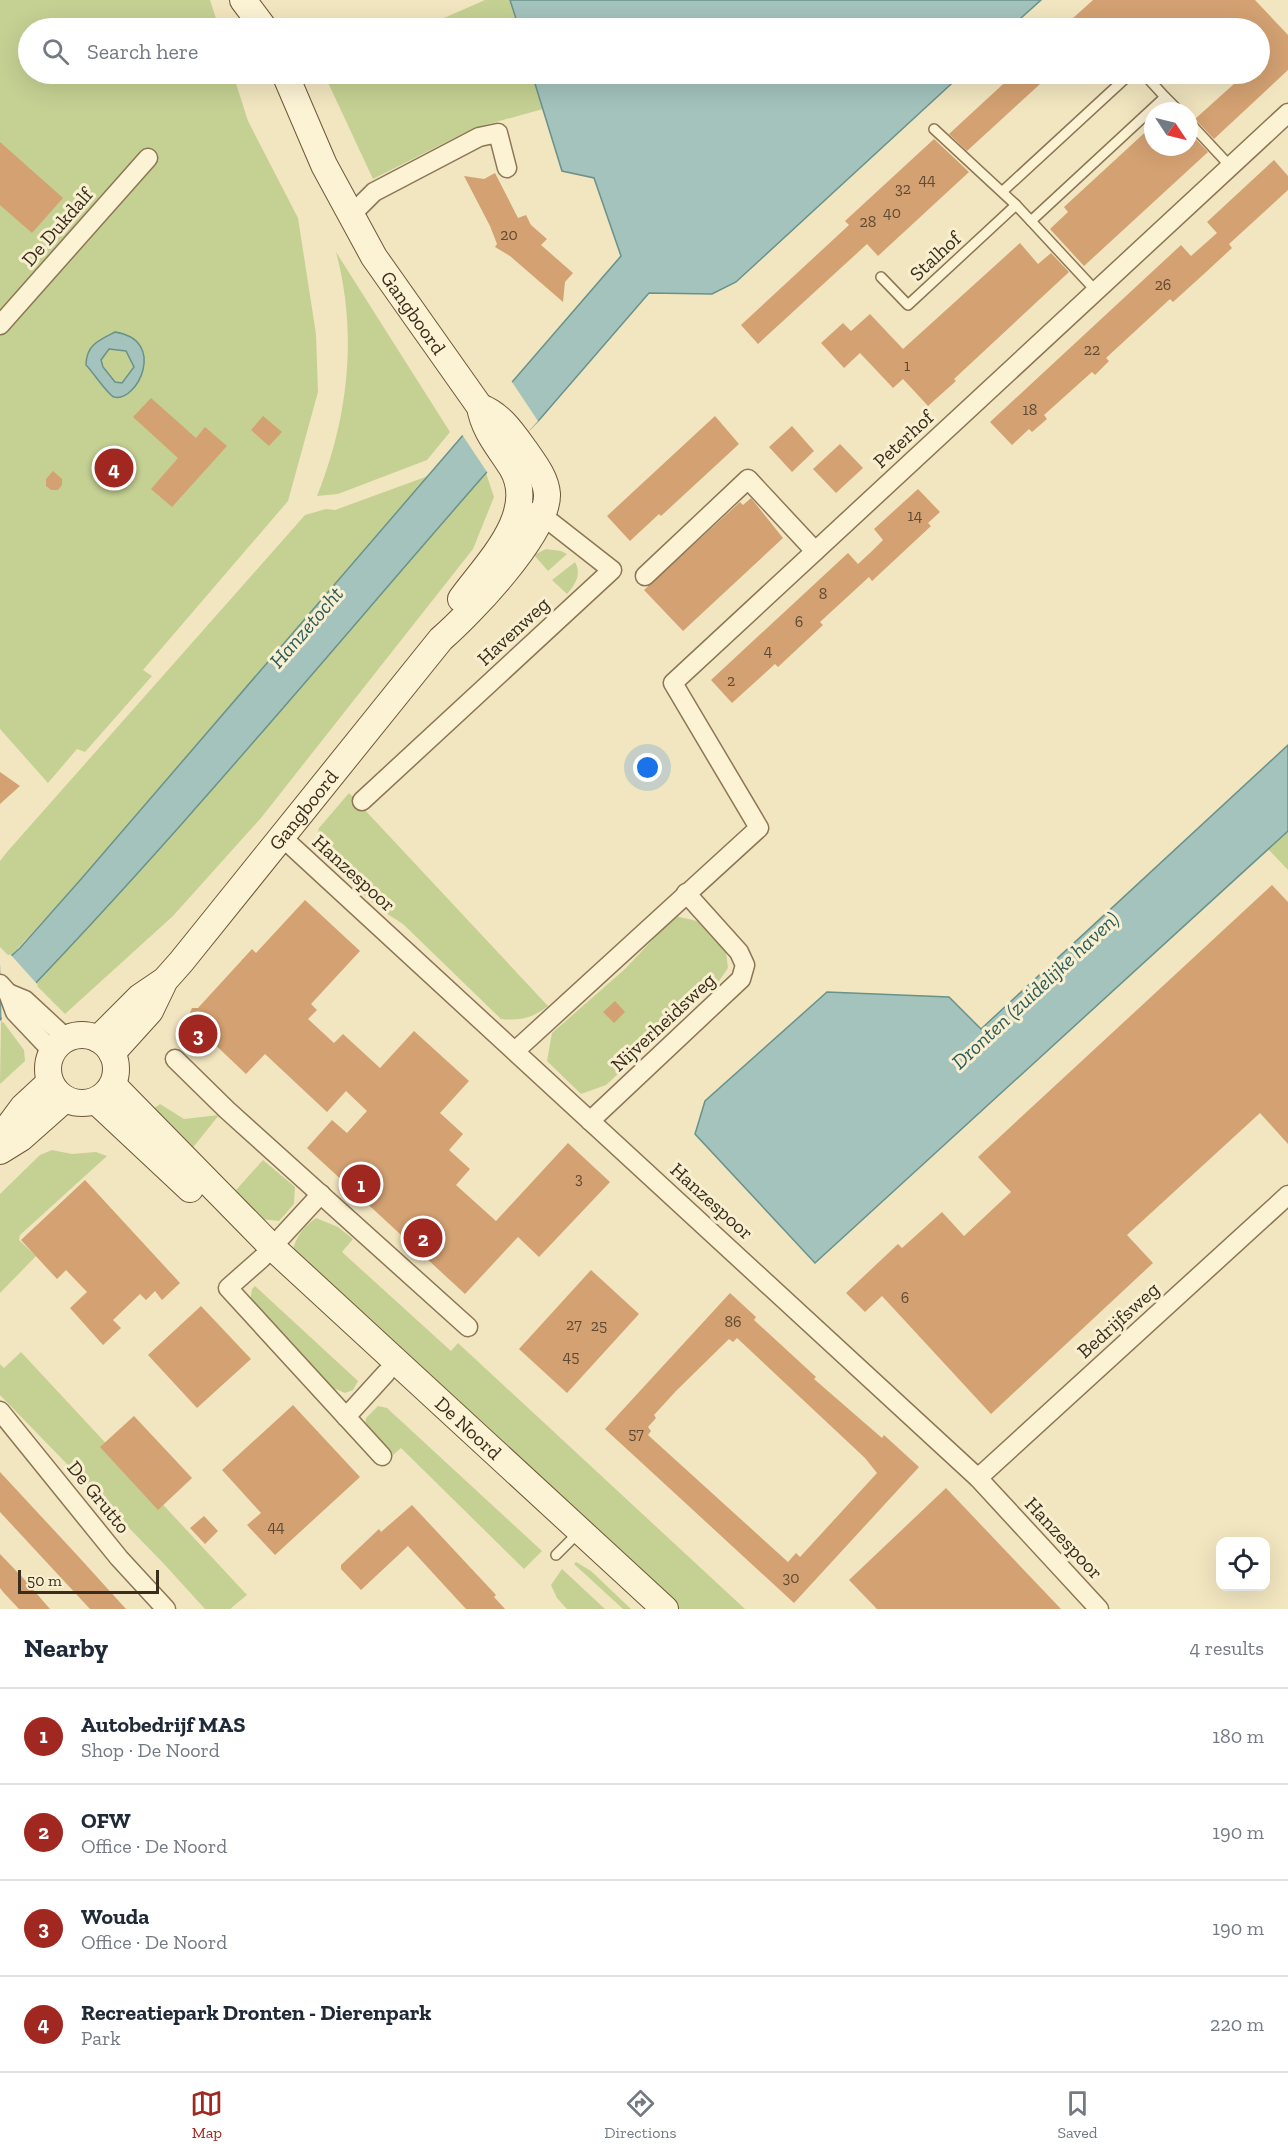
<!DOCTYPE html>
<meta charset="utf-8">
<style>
body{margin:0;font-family:"Zilla Slab",serif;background:#f2f2f3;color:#1f2937}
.controls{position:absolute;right:18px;bottom:18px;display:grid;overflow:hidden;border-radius:12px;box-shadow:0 6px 24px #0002}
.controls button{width:54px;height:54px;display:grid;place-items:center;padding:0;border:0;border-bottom:2px solid #e0e1e3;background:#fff;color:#1f2937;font:30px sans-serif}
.compass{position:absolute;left:1144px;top:102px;width:54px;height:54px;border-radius:50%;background:#fff;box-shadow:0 6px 24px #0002;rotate:125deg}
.scale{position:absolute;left:18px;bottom:15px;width:141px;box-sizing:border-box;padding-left:6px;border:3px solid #3a2d1c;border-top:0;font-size:16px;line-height:21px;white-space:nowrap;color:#3a2d1c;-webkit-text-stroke:4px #f8efd0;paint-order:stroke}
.you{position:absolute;left:648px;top:768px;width:21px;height:21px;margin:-15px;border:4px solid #fff;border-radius:50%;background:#1a73e8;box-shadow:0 0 0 9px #1a73e833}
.badge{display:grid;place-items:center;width:39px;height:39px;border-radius:50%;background:#a02821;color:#fff;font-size:20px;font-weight:700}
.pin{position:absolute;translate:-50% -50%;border:3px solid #fff;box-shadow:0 2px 6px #0006}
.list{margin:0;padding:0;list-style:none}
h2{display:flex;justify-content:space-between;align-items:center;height:78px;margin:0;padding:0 24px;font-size:26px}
h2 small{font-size:20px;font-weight:400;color:#747a83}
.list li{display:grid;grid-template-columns:39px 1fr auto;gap:18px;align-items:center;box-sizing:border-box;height:96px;padding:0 24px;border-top:2px solid #e0e1e3}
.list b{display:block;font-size:22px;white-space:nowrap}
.list p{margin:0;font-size:20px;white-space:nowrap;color:#747a83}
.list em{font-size:20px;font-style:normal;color:#747a83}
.icon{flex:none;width:33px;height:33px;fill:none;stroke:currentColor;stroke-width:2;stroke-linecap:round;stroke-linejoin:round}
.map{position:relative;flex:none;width:1288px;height:1609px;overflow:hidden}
.search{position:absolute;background:#fff;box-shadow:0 6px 24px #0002;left:18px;right:18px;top:18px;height:66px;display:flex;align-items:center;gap:15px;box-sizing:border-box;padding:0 21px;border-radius:33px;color:#747a83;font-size:22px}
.sheet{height:462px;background:#fff}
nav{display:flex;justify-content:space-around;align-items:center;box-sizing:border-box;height:84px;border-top:2px solid #e0e1e3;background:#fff;font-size:16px;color:#747a83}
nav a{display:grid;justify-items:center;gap:3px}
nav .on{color:#a02821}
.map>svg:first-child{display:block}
.green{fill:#c5d193}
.water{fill:#a3c3bc;stroke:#69928b;stroke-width:1.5;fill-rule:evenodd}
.pier{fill:#f2e6c0}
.building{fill:#d3a172;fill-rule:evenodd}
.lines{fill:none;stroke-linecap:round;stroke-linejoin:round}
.lane-casing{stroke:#8c7656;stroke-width:12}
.street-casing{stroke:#8c7656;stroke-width:21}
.secondary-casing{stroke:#6e5739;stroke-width:28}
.lane{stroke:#fcf2d4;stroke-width:9}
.street{stroke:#fcf2d4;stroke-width:18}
.secondary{stroke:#fcf2d4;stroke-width:26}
.labels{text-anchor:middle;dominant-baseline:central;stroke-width:6;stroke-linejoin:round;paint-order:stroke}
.number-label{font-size:16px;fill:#604a32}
.street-label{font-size:20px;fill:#3a2d1c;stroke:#f8efd0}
.water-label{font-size:21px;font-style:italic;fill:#2a5b5c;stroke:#f8efd0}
</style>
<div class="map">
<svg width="1288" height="1609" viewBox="0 0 1288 1609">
<rect width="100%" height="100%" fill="#f2e6c0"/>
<g class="green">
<path d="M0 0H210L219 28H28V74H233L248 121 298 218 316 334 318 392 288 501 143 670 152 676 85 752 77 749 48 783 0 729Z"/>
<path d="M485 0H510L519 28H421Z"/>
<path d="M324 74H532L543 109 474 128 373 179Z"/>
<path d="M336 252 450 432 427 460 338 494 317 496C348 419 358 334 336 252Z"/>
<path d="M486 473 494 497 473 549 261 818 173 916 65 1014 35 984 150 858Z"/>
<path d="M428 476 82 878 10 957 0 947V861L7 852 305 515 326 509 335 510Z"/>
<path d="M546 549 561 551 567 554 548 571 534 555Z"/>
<path d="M575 562C582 574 575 585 567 594L552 580Z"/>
<path d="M349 793 548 1006C533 1018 520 1021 501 1019L403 924 381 910 321 856 316 842 319 828Z"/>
<path d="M1288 831V870L1268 849Z"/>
<path d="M675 916 697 921 726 952 728 968 719 981 606 1085 581 1094 547 1061 552 1033 625 969Z"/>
<path d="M1 1019 24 1050 25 1061 0 1084Z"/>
<path d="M160 1104 184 1119 219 1115 191 1150 236 1190 263 1160 295 1187 294 1204 279 1221 261 1219 147 1113Z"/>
<path d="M52 1150 72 1154 96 1152 107 1156 20 1235 19 1240 36 1256 0 1293V1194L40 1155Z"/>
<path d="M316 1218 338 1227 353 1239 342 1252 451 1351 458 1343 745 1609H676L292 1253C296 1237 302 1228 316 1218Z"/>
<path d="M255 1286 358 1381 353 1390 345 1393 336 1389 334 1391 250 1301 252 1289Z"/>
<path d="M21 1352 247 1595 230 1609H205L165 1565 0 1395V1364L4 1368Z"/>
<path d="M378 1406 387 1408 542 1551 524 1569 401 1448 391 1457 365 1430 366 1418Z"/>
<path d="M576 1562 591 1571 631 1609H623L574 1564Z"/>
<path d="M562 1569 605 1609H567L557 1598 551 1585Z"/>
</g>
<g class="water">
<path d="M510 0H1041L1010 28H519Z"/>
<path d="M532 74H962L736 282 712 294 649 293 540 419 486 473C326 656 170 846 0 1020V966L20 948 82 878 495 398 513 381 621 256 594 178 562 171Z"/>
<path d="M115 332C168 340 137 403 114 397 108 395 93 372 86 365 86 345 99 340 115 332ZM109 349 126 351 134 367 122 383 115 382 103 367 101 360Z"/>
<path d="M1288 745V831L815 1263 695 1134 705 1101 827 992 949 997 981 1029Z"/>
</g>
<g class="pier">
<path d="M510 379 538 421 489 475 461 433Z"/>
<path d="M10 954 38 985 2 1023 0 962Z"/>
</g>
<g class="building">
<path d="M1093 0H1255L1288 35V70L1214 139 1195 119 1245 74H1260V28H1214L1207 21 1202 23 1199 28H1062Z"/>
<path d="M1014 74H1051L967 151 949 134Z"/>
<path d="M1153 125V147H1189V132L1208 152 1084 266 1050 229 1068 212 1064 207Z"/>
<path d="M934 139 969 172 878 256 867 244 758 344 741 325 849 225 845 221Z"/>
<path d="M0 142 63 198 32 233 0 205Z"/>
<path d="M1274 160 1288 176V190L1229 244 1232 248 1205 273 1173 302 1170 299 1106 358 1109 361 1095 375 1092 372 1044 415 1047 419 1032 432 1029 429 1012 445 990 422 1181 245 1191 256 1217 233 1207 222Z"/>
<path d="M495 173 518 218 526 215 531 225 547 239 541 245 573 273 565 282 563 302 510 256 495 247 497 244 490 226 464 176 484 179Z"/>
<path d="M1020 243 1038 264 1051 253 1069 272 954 379 956 381 928 406 903 379 893 388 860 353 844 368 821 343 843 323 851 331 870 314 903 349Z"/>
<path d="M151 398 196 438 205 427 227 446 172 507 151 489 178 458 133 417Z"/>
<path d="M263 416 282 432 269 446 251 430Z"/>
<path d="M715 416 739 444 661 516 659 514 630 541 607 516Z"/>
<path d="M792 426 814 451 792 472 769 447Z"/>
<path d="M840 444 863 468 836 493 813 469Z"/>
<path d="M53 471 62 479V485L58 490H51L46 486V479Z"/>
<path d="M918 489 940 512 928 523 931 526 872 581 869 577 820 622 823 625 778 667 775 664 732 703 711 680 848 553 858 564 871 552 883 540 874 529Z"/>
<path d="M751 498 783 538 683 631 644 590 740 502 743 505Z"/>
<path d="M0 772 20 786 0 804Z"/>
<path d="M1272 885 1288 902V1144L1260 1113 1127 1235 1153 1263 991 1414 882 1296 865 1312 846 1293 898 1244 902 1248 942 1212 964 1236 1011 1192 978 1157Z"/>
<path d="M305 900 360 951 311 1004 317 1010 308 1019 334 1043 343 1034 380 1068 414 1031 469 1081 440 1113 463 1134 449 1150 470 1169 456 1185 496 1221 568 1143 610 1182 539 1257 518 1237 465 1294 307 1148 332 1120 347 1133 367 1111 346 1091 327 1112 265 1054 246 1074 208 1038 199 1048 178 1029 188 1018 192 1008H198L252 949 256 953Z"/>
<path d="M615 1001 625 1012 614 1023 603 1012Z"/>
<path d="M85 1180 180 1283 162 1300 155 1291 146 1300 140 1294 113 1320 121 1328 103 1345 70 1308 87 1292 66 1270 57 1279 21 1240Z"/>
<path d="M591 1270 639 1314 567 1393 519 1349Z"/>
<path d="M730 1293 756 1317 754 1320 816 1377 814 1379 882 1438 884 1435 919 1467 794 1603 605 1429ZM737 1338 865 1458 877 1473 800 1557 796 1553 788 1562 648 1435 651 1431 648 1427 656 1418 654 1415 676 1391 729 1339 733 1342Z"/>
<path d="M201 1306 251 1359 197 1408 148 1355Z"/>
<path d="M293 1405 360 1477 275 1555 247 1525 261 1513 222 1470Z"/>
<path d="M134 1416 192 1478 158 1510 100 1447Z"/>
<path d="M0 1472 77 1555 126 1609H90L51 1567 0 1512Z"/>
<path d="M946 1488 1061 1609H877L849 1580Z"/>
<path d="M412 1505 496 1595 494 1597 505 1609H466L408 1546 361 1590 341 1569V1565L379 1529 381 1532Z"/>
<path d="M204 1516 218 1531 205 1544 190 1528Z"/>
<path d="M0 1554 24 1579 50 1609H19L4 1593 0 1588Z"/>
</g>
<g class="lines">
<defs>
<g id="lane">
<path d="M1206 28H1207"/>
<path d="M1144 74 1165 97"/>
<path d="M1189 122 1230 166"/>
<path d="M934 129 1016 205"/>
<path d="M1003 191 1130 74"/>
<path d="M881 277 908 305 1016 205 1031 221"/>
<path d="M1096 291 1031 221 1165 97 1179 111"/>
<path d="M556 1555 580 1531"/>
</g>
<g id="street">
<path d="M351 215 374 192 479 137 498 133 507 168"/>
<path d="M0 325 148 158"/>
<path d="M645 576 748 479 815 551"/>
<path d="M362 801 612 570 543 516 532 512"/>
<path d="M283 838 978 1478 1099 1609"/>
<path d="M0 984 8 993 15 1012 52 1051"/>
<path d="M8 993 25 1000 66 1038"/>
<path d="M515 1051 759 828 673 683 1288 113"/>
<path d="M175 1059 227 1110 468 1327"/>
<path d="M590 1121 741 979 745 965 739 952 686 893"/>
<path d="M321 1194 262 1258 228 1288 382 1456"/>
<path d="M0 1411 119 1558 166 1609"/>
<path d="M346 1417 386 1373"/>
<path d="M978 1478 1288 1195"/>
</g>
<g id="secondary">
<path d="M243 0 264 28"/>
<path id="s1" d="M285 74 324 165 374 257 480 407C484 431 499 447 512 468 539 514 486 564 461 599"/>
<circle cx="82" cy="1069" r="34"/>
<path id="s2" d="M98 1039 140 997 165 980 181 962 441 639C469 615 549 532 547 494 546 478 534 463 525 450 512 432 500 414 480 407"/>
<path d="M112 1053 150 1011 163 984"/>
<path id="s3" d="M113 1085 272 1247 665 1609"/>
<path d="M96 1101 190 1189"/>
<path d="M0 1138 23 1107 50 1082"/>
<path d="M0 1151 21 1138 65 1099"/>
</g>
</defs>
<use href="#lane" class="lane-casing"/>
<use href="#street" class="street-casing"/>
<use href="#secondary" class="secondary-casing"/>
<use href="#lane" class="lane"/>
<use href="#street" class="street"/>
<use href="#secondary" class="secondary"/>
</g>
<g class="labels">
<g class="number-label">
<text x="927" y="179">44</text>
<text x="903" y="188">32</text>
<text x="892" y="212">40</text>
<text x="868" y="221">28</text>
<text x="509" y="234">20</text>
<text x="1163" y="284">26</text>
<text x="1092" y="349">22</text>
<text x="907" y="365">1</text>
<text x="1030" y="409">18</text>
<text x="915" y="515">14</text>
<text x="823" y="593">8</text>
<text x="799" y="621">6</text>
<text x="768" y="650">4</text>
<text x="731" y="680">2</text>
<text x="579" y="1178">3</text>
<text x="905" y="1297">6</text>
<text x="733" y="1321">86</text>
<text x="574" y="1324">27</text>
<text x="599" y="1325">25</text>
<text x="571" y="1356">45</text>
<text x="636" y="1433">57</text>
<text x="276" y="1526">44</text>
<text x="791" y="1577">30</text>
</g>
<g class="street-label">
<text transform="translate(57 227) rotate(-49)">De Dukdalf</text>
<text transform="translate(935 256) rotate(-43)">Stalhof</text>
<text stroke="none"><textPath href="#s1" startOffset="272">Gangboord</textPath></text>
<text transform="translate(903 439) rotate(-43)">Peterhof</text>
<text transform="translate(513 631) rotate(-43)">Havenweg</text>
<text stroke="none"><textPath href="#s2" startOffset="309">Gangboord</textPath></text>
<text transform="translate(354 873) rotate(42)">Hanzespoor</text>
<text transform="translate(663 1022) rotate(-43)">Nijverheidsweg</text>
<text transform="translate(712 1201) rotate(42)">Hanzespoor</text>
<text transform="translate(1118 1320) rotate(-42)">Bedrijfsweg</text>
<text stroke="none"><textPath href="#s3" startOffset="494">De Noord</textPath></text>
<text transform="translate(99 1497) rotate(51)">De Grutto</text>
<text transform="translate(1064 1538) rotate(47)">Hanzespoor</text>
</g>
<g class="water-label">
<text transform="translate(306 627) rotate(-49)">Hanzetocht</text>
<text transform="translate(1035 990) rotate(-43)">Dronten (zuidelijke haven)</text>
</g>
</g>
</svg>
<div class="controls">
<button><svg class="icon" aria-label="locate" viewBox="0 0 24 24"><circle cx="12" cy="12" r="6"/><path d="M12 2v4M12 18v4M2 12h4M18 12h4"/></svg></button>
</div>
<svg class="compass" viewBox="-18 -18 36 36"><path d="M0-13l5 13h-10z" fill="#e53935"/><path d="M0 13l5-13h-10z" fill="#747a83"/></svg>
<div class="scale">50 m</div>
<div class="you"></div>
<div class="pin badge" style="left:361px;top:1184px">1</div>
<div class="pin badge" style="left:423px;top:1238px">2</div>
<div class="pin badge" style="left:198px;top:1034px">3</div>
<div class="pin badge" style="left:114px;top:468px">4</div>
<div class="search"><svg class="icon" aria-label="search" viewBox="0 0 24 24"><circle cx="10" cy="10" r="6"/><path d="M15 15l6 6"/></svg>Search here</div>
</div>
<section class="sheet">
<h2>Nearby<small>4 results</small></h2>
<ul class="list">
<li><span class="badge">1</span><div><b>Autobedrijf MAS</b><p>Shop · De Noord</p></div><em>180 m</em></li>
<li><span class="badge">2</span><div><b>OFW</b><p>Office · De Noord</p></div><em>190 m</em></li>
<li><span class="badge">3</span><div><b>Wouda</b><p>Office · De Noord</p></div><em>190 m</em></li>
<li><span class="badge">4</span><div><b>Recreatiepark Dronten - Dierenpark</b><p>Park</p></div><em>220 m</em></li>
</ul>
</section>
<nav>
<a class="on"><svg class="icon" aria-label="map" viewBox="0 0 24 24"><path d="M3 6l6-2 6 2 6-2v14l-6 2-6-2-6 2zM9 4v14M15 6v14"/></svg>Map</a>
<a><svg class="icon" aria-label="directions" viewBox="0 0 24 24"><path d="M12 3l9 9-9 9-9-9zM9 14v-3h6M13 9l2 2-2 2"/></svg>Directions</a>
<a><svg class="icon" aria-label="saved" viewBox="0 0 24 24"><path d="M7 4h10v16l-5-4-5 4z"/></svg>Saved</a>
</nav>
